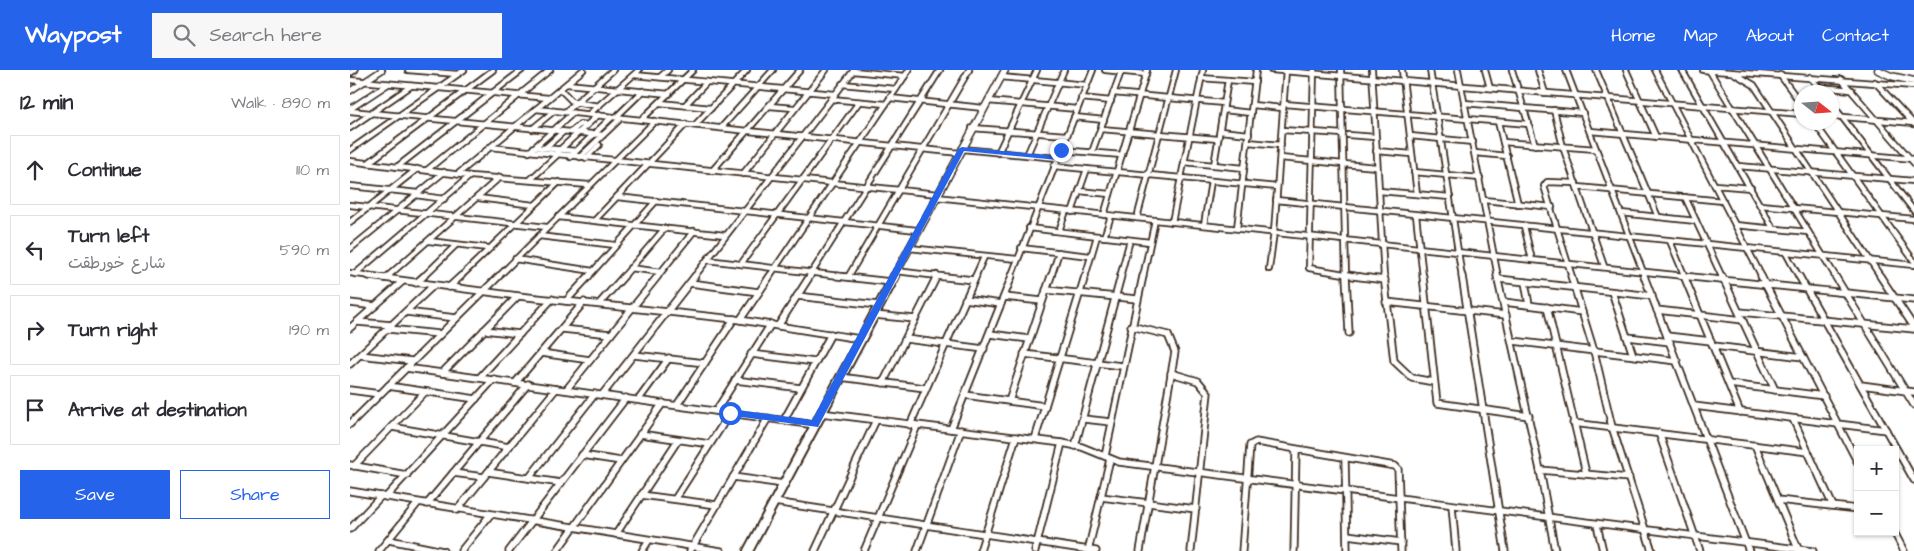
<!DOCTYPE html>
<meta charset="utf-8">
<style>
body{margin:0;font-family:"Architects Daughter","Playpen Sans Arabic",sans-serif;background:#f7f7f7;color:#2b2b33}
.controls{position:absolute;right:15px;bottom:15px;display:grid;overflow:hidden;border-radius:0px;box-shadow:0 1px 4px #0004}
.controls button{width:45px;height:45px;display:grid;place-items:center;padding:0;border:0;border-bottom:1px solid #e1e1e2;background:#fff;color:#2b2b33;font:25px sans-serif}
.compass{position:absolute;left:1444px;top:15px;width:45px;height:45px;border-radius:50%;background:#fff;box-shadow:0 1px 4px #0004;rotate:107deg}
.stop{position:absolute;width:15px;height:15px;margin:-11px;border:4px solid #2563eb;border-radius:50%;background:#fff}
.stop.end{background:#2563eb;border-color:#fff;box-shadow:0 1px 5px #0008}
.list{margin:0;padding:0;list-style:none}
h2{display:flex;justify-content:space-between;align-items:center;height:65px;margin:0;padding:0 20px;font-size:21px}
h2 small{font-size:16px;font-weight:400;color:#7c7c81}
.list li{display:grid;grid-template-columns:32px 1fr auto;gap:15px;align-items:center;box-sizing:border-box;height:70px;margin:0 10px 10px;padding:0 10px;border:1px solid #e1e1e2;border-radius:0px}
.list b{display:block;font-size:19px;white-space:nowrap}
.list p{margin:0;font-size:16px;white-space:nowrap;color:#7c7c81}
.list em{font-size:16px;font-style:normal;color:#7c7c81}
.actions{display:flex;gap:10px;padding:15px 20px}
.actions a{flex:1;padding:11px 0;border:1px solid #2563eb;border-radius:0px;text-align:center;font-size:18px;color:#2563eb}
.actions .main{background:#2563eb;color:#fff}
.icon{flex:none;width:28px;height:28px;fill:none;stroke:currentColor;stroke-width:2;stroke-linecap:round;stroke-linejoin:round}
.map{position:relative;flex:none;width:1564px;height:481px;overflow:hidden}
header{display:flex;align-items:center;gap:30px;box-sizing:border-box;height:70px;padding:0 25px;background:#2563eb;color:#fff}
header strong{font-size:24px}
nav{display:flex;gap:28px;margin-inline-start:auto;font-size:18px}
.search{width:350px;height:45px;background:#f7f7f7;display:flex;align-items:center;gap:12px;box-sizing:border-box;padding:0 18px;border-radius:0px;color:#7c7c81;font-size:19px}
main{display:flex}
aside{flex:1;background:#fff}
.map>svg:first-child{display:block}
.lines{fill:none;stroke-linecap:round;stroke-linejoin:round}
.street-far1-casing{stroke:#3b2a1e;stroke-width:8}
.street-casing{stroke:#3b2a1e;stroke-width:9}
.secondary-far1-casing{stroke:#3b2a1e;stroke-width:9}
.secondary-casing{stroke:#3b2a1e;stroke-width:12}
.street-far1{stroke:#fff;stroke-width:4.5}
.street{stroke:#fff;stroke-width:5.5}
.secondary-far1{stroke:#fff;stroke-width:6}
.secondary{stroke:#fff;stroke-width:8}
.route{fill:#2563eb}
</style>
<header>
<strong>Waypost</strong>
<div class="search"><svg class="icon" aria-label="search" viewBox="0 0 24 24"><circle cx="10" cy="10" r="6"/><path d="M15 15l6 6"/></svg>Search here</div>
<nav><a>Home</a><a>Map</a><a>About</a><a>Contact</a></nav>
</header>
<main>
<aside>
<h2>12 min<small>Walk · 890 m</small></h2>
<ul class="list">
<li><svg class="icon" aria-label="ahead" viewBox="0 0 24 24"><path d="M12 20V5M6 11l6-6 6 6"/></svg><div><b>Continue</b></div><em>110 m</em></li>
<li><svg class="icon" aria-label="left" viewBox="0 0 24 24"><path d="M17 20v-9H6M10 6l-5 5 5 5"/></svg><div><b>Turn left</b><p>شارع خورطقت</p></div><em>590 m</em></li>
<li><svg class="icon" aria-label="right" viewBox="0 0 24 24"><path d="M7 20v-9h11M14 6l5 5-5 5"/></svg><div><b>Turn right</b></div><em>190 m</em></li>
<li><svg class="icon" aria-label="arrive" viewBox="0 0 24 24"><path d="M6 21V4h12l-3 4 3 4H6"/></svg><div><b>Arrive at destination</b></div></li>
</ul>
<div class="actions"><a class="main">Save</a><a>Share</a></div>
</aside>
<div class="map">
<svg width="1564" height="481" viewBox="0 0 1564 481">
<rect width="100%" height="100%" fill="#fff"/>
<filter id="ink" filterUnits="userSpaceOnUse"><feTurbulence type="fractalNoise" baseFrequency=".02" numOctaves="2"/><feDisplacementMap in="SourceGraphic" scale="10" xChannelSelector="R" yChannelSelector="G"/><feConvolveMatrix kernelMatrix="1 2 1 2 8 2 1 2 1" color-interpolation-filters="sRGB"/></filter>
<g filter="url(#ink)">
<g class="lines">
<defs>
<g id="street-far1">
<path d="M58 0 107 4"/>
<path d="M755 0 796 4"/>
<path d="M921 0 1452 44"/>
<path d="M964 0 959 198 1012 207"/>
<path d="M991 0 996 207"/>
<path d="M1022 0 1034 207"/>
<path d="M1052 0 1067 124"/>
<path d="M1080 0 1112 207"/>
<path d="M1108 0 1148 207"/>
<path d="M1135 0 1140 18"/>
<path d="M1162 0 1185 75"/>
<path d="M1188 0 1195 23"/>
<path d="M1216 0 1295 207"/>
<path d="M1246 0 1308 147"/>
<path d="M1276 0 1306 67"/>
<path d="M1305 0 1412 207"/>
<path d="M1332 0 1423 158"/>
<path d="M1353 0 1564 16"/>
<path d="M1359 0 1486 207"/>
<path d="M503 1 555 6"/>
<path d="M1382 2 1404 15 1531 207"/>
<path d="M0 3 5 0"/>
<path d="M284 5 485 24"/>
<path d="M1430 5 1452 35"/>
<path d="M310 7 318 0"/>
<path d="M651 7 737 15"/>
<path d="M1460 7 1473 22"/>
<path d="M851 8 905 12"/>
<path d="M1491 9 1564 93"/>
<path d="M0 10 199 28"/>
<path d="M1525 12 1564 54"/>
<path d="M217 14 319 24"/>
<path d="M492 14 546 19"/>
<path d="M1469 17 1502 20"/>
<path d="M210 19 223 32 249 36"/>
<path d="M0 21 32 0"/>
<path d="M763 23 874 33"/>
<path d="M540 28 633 38"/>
<path d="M731 28 761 31"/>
<path d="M481 29 536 34"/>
<path d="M638 31 727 39"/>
<path d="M310 33 361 38"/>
<path d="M1114 33 1233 43"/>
<path d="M934 34 1179 54"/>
<path d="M1482 34 1564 141"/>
<path d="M335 35 357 12"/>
<path d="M902 35 933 38"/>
<path d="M419 36 444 38"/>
<path d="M0 39 38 14"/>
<path d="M186 39 610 83"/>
<path d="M874 40 901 43"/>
<path d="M1204 40 1213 77 1254 196"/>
<path d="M0 41 253 65"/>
<path d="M215 42 263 0"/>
<path d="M239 44 289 0"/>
<path d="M1482 46 1564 53"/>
<path d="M266 47 293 21"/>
<path d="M724 47 754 50"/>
<path d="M291 50 343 0"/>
<path d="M1148 52 1168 134"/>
<path d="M1464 52 1564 191"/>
<path d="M345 55 397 0"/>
<path d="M0 58 61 16"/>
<path d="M371 58 423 0"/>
<path d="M622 58 716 65"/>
<path d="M182 59 204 41"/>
<path d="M751 59 868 69"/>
<path d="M932 60 993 64"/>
<path d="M870 61 899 64"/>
<path d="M1240 61 1564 89"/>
<path d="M221 62 230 54 237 55"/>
<path d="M998 65 1025 67"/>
<path d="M1060 66 1123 72"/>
<path d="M898 72 931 75"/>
<path d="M1153 72 1246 79"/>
<path d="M140 77 588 124"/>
<path d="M184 77 226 81"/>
<path d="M195 78 213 62"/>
<path d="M612 79 707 88"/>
<path d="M0 80 114 0"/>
<path d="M711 80 772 85"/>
<path d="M1026 81 1062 84"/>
<path d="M179 82 223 43"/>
<path d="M742 82 771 2"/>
<path d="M648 83 687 0"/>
<path d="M1125 83 1157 86"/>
<path d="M204 85 248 45"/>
<path d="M677 85 714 0"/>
<path d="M220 87 262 47"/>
<path d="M230 87 271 48"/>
<path d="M236 88 249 75"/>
<path d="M930 88 1026 97"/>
<path d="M0 91 120 106 240 115"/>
<path d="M834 92 894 98"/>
<path d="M18 93 143 0"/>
<path d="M864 95 878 10"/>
<path d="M704 96 927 117"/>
<path d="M1388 96 1564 111"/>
<path d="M47 97 172 0"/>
<path d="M77 100 200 0"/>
<path d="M362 101 450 0"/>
<path d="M1064 102 1130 108"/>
<path d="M108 104 233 0"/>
<path d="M393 104 476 0"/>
<path d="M180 110 207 85"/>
<path d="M1365 115 1401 118"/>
<path d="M0 116 68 123"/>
<path d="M1228 117 1373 131"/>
<path d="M729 121 760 124"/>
<path d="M1029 121 1100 127"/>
<path d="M66 125 94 129"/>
<path d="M267 127 567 160"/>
<path d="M586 127 1344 207"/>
<path d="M1335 127 1372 207"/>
<path d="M128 128 184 135"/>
<path d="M926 130 1564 195"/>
<path d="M1134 130 1202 137"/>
<path d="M0 135 197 157"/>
<path d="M1410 135 1564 149"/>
<path d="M722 142 737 99"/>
<path d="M1271 143 1346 151"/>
<path d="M754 145 797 0"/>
<path d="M1066 145 1073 207"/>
<path d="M208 147 375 165"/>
<path d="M787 148 826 0"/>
<path d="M245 150 336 54"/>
<path d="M0 152 67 99"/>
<path d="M822 152 853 0"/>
<path d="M854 155 861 111"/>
<path d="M1385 155 1458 162"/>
<path d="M1174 156 1182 190"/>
<path d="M679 158 800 172"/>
<path d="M887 158 906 0"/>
<path d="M709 161 716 141"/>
<path d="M189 166 265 175"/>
<path d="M754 167 761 146"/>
<path d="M79 171 138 178"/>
<path d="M1320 171 1335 207"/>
<path d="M559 178 667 189"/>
<path d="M671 178 740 186"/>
<path d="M0 179 94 102"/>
<path d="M1436 183 1449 207"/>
<path d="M165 189 243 201"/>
<path d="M357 190 498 207"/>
<path d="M391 194 509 32"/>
<path d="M280 198 311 202"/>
<path d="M919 199 924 162 936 0"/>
<path d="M546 201 596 207"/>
<path d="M0 203 28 207"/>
<path d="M5 204 120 106"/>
<path d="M37 207 150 107"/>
<path d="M73 207 106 175"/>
<path d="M110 207 209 112"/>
<path d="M148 207 305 51"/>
<path d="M238 207 306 131"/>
<path d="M273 207 315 158"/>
<path d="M307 207 344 161"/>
<path d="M344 207 504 0"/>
<path d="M419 207 559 0"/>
<path d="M459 207 590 0"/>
<path d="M498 207 619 0"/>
<path d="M586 207 587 205"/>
<path d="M625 207 634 187"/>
<path d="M661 207 743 0"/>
<path d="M701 207 709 182"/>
<path d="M735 207 747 166"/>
<path d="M770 207 780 170"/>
<path d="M793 207 805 150"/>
<path d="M1222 207 1194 116 1197 112 1226 113"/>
</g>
<g id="street">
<path d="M19 206 168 226 384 249 510 269"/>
<path d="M487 206 541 212"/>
<path d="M586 206 624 210"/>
<path d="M996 206 999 263"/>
<path d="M1003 206 1035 210"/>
<path d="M1034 206 1044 291 1062 308 1084 312"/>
<path d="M1073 206 1087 333 1179 346"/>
<path d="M1112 206 1155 481"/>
<path d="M1147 206 1190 400 1205 481"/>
<path d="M1221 206 1244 281 1262 357 1302 481"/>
<path d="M1294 206 1399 481"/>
<path d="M1332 206 1564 230"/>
<path d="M1334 206 1390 342"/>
<path d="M1372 206 1425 320"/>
<path d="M1411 206 1508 393"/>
<path d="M1449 206 1564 410"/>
<path d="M1485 206 1564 335"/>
<path d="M1530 206 1564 257"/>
<path d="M36 208 39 206"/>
<path d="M1149 209 1302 226"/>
<path d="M1175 212 1179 235"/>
<path d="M66 213 74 206"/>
<path d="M340 213 409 222"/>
<path d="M99 217 111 206"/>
<path d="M696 220 787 229"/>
<path d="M1262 222 1283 285"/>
<path d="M447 226 528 235"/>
<path d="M654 227 692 231"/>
<path d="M615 229 651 234"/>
<path d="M216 231 239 206"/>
<path d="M1036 232 1156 245"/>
<path d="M1154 232 1232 242"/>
<path d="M0 233 25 236"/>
<path d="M249 234 274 206"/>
<path d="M1197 237 1236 403"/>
<path d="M1307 240 1393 250"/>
<path d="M56 242 106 248"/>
<path d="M1390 242 1564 259"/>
<path d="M524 245 565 249"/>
<path d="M390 250 420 206"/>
<path d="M7 252 42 255"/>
<path d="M428 256 460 206"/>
<path d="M781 256 818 265 825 282 790 481"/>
<path d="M0 258 53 211"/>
<path d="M38 259 89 264"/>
<path d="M212 259 261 264"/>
<path d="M134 260 170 264"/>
<path d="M640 264 679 269"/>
<path d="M1317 266 1361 271"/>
<path d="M1278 267 1320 272"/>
<path d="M556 269 634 279"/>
<path d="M1163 271 1327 291"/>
<path d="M1364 276 1453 287"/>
<path d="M191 283 240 290"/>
<path d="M401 284 465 292"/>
<path d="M674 284 772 296"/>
<path d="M10 285 62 291"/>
<path d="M284 285 355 293"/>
<path d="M0 294 84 215"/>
<path d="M56 298 465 355"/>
<path d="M92 303 168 226"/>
<path d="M821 303 848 311 858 323 841 481"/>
<path d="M130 307 202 229"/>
<path d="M490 307 575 318"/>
<path d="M385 310 451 318"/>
<path d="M166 312 234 232"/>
<path d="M533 313 587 206"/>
<path d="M1379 314 1474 326"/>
<path d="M1511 315 1564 322"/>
<path d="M38 316 126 329"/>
<path d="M0 320 30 324"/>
<path d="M216 320 308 206"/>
<path d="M252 325 345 206"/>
<path d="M615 325 695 336"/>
<path d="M289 329 319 288"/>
<path d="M659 331 701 206"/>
<path d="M327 335 384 249"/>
<path d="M1344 336 1536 360"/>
<path d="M366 341 421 254"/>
<path d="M471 343 712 373 732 377 769 392 1463 481"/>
<path d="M734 349 761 352"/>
<path d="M1443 349 1483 436"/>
<path d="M434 350 481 264"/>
<path d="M1223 353 1458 382"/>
<path d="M0 354 149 206"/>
<path d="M560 355 626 206"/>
<path d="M42 357 159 377"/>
<path d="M601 359 662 206"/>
<path d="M1309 363 1350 481"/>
<path d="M290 364 360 374"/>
<path d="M685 369 735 206"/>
<path d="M1405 375 1449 481"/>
<path d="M725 376 771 206"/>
<path d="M232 385 271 391"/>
<path d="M755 386 793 206"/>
<path d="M995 388 997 481"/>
<path d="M0 395 57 405"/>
<path d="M4 396 75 322"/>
<path d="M1190 400 1279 408"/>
<path d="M138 402 211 413"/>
<path d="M103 403 134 407"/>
<path d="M383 407 434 414"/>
<path d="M179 408 245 324"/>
<path d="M0 421 371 481"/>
<path d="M291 425 367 435"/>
<path d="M36 427 144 309"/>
<path d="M751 427 846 439"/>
<path d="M325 429 380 343"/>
<path d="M1428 430 1508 439"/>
<path d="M424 432 746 481"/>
<path d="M77 434 178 314"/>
<path d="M1102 436 1106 481"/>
<path d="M107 440 206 319"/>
<path d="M1247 455 1253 481"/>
<path d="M0 459 31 426"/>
<path d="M1544 462 1554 481"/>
<path d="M266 464 328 370"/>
<path d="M997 465 1051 472"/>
<path d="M39 470 93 481"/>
<path d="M29 481 68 433"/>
<path d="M111 481 140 445"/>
<path d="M159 481 276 328"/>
<path d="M207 481 313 333"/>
<path d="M292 481 299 470"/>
<path d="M340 481 418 348"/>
<path d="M465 481 526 350"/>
<path d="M514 481 567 356"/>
<path d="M567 481 611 360"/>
<path d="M630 481 666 367"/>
<path d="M685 481 712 373"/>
<path d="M738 481 760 389"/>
<path d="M892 481 900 375 906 372 1045 396 1048 399 1051 481"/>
<path d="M944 481 946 380"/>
</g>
<g id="secondary-far1">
<path d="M1528 0 1541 6 1564 11"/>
<path d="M544 207 655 0"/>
</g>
<path id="secondary" d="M398 481 545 206"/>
</defs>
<use href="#street-far1" class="street-far1-casing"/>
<use href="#street" class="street-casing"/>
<use href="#secondary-far1" class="secondary-far1-casing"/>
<use href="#secondary" class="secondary-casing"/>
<use href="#street-far1" class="street-far1"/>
<use href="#street" class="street"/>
<use href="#secondary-far1" class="secondary-far1"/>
<use href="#secondary" class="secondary"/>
</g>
</g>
<path class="route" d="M612 77 705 86 708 78 714 80 711 88 708 90 614 81 468 357 377 345 376 343 380 339 462 350 608 79Z"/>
</svg>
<div class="controls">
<button>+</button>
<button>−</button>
</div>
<svg class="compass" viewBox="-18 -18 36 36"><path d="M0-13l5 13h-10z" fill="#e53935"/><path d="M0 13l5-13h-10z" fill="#7c7c81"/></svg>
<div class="stop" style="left:380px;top:343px"></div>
<div class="stop end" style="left:711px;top:80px"></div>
</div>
</main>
